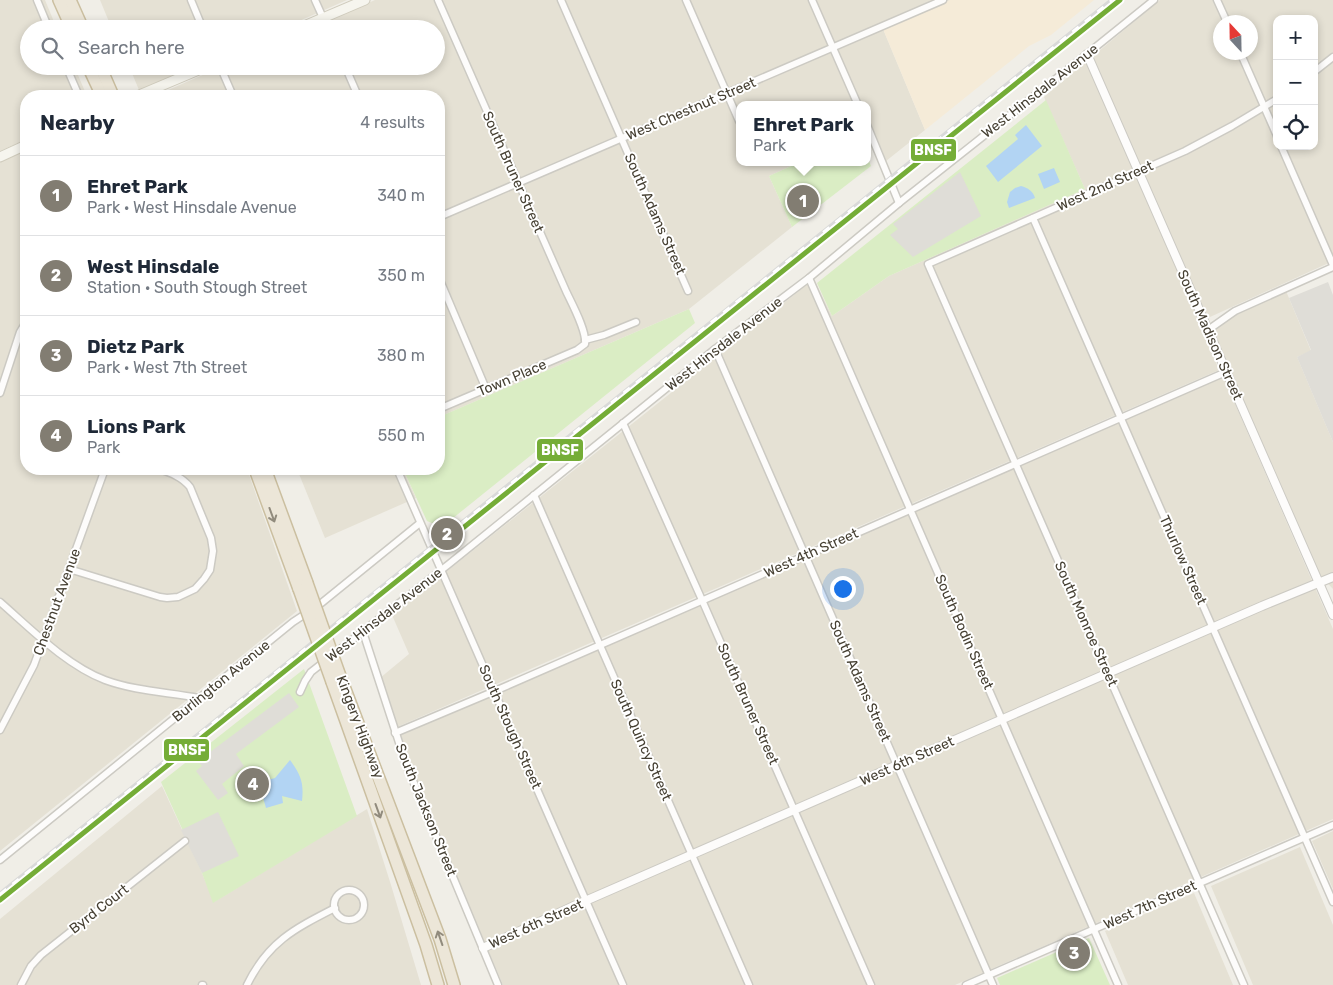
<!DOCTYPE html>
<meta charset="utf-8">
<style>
body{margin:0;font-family:Rubik,sans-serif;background:#f2f2f3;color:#1f2937}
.controls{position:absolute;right:15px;top:15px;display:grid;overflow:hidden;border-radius:10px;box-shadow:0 2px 8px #0003}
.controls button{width:45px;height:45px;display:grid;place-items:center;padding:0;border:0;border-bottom:1px solid #e0e1e3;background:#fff;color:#1f2937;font:25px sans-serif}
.compass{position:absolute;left:1213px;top:15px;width:45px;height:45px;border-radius:50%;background:#fff;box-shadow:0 2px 8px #0003;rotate:338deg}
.you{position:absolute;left:842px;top:588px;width:18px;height:18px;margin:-12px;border:4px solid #fff;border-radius:50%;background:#1a73e8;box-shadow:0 0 0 8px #1a73e833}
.badge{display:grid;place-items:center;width:32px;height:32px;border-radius:50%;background:#827d72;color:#fff;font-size:16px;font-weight:700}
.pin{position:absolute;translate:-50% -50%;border:2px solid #fff;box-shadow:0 1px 5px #0006}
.popup{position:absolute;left:736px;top:101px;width:135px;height:65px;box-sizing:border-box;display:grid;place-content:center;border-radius:10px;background:#fff;filter:drop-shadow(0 1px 4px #0005);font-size:16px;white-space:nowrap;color:#747a83}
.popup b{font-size:19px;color:#1f2937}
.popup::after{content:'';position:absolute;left:50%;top:100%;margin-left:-10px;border:10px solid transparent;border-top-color:#fff}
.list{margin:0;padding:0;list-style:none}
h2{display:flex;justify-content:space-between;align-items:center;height:65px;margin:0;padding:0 20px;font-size:21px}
h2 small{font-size:16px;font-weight:400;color:#747a83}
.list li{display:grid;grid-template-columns:32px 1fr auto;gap:15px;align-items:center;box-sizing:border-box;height:80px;padding:0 20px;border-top:1px solid #e0e1e3}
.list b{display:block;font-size:19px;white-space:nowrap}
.list p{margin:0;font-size:16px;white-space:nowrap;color:#747a83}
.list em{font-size:16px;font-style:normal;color:#747a83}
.icon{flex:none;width:28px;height:28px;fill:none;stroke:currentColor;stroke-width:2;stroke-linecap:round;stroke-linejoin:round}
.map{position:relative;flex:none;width:1333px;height:985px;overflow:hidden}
.search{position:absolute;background:#fff;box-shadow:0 2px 8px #0003;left:20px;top:20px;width:425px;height:55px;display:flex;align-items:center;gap:12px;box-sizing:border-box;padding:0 18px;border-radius:28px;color:#747a83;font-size:19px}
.panel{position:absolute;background:#fff;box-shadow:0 2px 8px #0003;left:20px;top:90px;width:425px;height:385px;border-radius:20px}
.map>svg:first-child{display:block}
.residential{fill:#e5e1d4;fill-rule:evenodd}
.commercial{fill:#f5ebd8}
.green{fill:#daedc4}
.parking{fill:#dfddd7}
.water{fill:#b2d4f3}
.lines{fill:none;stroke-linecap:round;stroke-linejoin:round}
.minor-casing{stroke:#cccac3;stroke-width:9}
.tertiary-casing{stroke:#cccac3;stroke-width:10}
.secondary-casing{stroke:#d0ccbd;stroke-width:11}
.motorway-casing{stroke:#cbbfa0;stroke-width:14}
.minor{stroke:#fdfcfb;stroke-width:6}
.tertiary{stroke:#fdfcfb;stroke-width:8}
.secondary{stroke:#f6f5ee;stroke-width:9}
.motorway{stroke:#ece6d8;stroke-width:11}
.rail-casing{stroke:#d9d9d8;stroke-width:4.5}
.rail{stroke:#fff;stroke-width:2.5;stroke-dasharray:8;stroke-linecap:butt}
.motorway-bridge-casing{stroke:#cbbfa0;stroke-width:14;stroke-linecap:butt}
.motorway-bridge{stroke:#ece6d8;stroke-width:11}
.rail-1-casing{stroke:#fff;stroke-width:9}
.rail-1{stroke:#75ad37;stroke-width:5}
.oneway{stroke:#918b7d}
.labels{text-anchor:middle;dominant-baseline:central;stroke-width:4;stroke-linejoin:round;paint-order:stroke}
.street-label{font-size:14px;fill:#464033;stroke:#fff}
.line-badge{stroke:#fff;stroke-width:2}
.badge-label{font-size:14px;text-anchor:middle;font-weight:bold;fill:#fff}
</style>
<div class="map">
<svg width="1333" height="985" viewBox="0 0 1333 985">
<rect width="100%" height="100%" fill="#f0eee7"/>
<g class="residential">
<path d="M0 0H45L57 29H29V66H74L87 96H26V139L0 151Z"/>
<path d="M100 0H347L281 29H112Z"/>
<path d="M375 0H950L883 29 925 130 886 161 874 131 867 134V105H739V162H800L769 176 792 227 689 309 439 417V96H168L166 91 223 66H436V29H309Z"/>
<path d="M1160 0H1333V261L1199 322 1219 370 397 727 380 678 409 654 392 615 814 279 832 316 889 276 1085 189 1044 97ZM1277 19H1314V146H1277ZM1220 22H1250V52H1220Z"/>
<path d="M129 66H194L139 90Z"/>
<path d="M26 151V469H247L297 611 0 851V162Z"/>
<path d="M1286 291 1311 351 1297 357 1333 442V589L1318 573 1213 331 1233 315Z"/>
<path d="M1223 376 1333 629V819L955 985H503L415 780 401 735Z"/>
<path d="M297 469H403L416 498 325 538Z"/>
<path d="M162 786 202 873 214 902 367 809 391 885 421 985H0V919Z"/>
<path d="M1333 831V889L1312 841Z"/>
<path d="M1300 847 1333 925V985H1253L1211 886Z"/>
<path d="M1194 893 1233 985H1128L1105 931Z"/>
</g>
<path class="commercial" d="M950 0H1094L1051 35 1029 46 925 130 883 29Z"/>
<g class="green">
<path d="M1046 100 1085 189 889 276 832 316 817 283Z"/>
<path d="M867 156 871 166 792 227 769 176 800 162H867Z"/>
<path d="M689 309 695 323 442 527 427 521 403 469H439V417Z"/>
<path d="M304 669 357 816 213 903 202 873 161 782Z"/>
<path d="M1089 938 1110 985H1000L997 978Z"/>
</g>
<g class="parking">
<path d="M960 172 981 216 913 257 890 235 898 229 893 224Z"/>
<path d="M1328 282 1333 295V442L1297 357 1311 350 1289 298Z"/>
<path d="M289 693 299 707 236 754 244 766 222 784 228 793 218 800 196 771 202 766 198 761Z"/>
<path d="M218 812 239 856 202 873 181 830Z"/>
</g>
<g class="water">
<path d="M1026 125 1042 146 998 182 986 166 1018 139 1015 135Z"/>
<path d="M1054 168 1060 182 1044 189 1038 174Z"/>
<path d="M1021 186C1028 188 1033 191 1035 198L1009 208 1007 202 1010 192 1015 188Z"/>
<path d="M290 760C301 775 304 783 302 801L282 796 283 803 266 808 262 794 256 796 253 784 275 778Z"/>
</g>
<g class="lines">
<defs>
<g id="minor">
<path d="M37 0 49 29"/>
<path d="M191 0 203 29"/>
<path d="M315 0 328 29"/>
<path d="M438 0 566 291C572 304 587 331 585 344L577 350 439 409"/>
<path d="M561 0 688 291"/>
<path d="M686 0 739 121"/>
<path d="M812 0 858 105"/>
<path d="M1217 0 1227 22"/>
<path d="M1240 52 1277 136"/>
<path d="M66 66 79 96"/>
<path d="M220 66 233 96"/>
<path d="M345 66 358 96"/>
<path d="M1314 72 1333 57"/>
<path d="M867 125 899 203"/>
<path d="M1281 146 1333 265"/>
<path d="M439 217 943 0"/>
<path d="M1033 218 1333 902"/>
<path d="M439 278 486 389"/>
<path d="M809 278 1118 985"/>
<path d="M1208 330 1235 311 1333 267"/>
<path d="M585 340 604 335 636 322"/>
<path d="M715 349 993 985"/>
<path d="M0 393 20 332 26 322"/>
<path d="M623 423 702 600 871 985"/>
<path d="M397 469C471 641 548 813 623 985"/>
<path d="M534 495 749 985"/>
<path d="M69 569 160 597 167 598 178 597 195 589 204 579 210 570 213 551 211 538 190 487C182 477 171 473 159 469"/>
<path d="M0 602C31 629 66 665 105 680 135 691 167 692 199 698"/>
<path d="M363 632 406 764 498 985"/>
<path d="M300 692 305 681 311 672 449 564 715 349 809 278 899 203 1087 54 1154 0"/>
<path d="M0 730 34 665 105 469"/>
<path d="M395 733 495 691 1226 372"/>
<path d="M0 860 293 622 319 605 420 523"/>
<circle cx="349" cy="905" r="15"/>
<path d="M21 985 31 966 41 955 185 841"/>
<path d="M202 985H203"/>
<path d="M247 985C268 942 294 929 335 908"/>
<path d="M966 985 1333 825"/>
<path d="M1244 985 928 264 1185 151 1232 126 1277 99"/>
</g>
<g id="tertiary">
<path d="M1087 54 1333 615"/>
<path d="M483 948 576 905 1262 606 1333 577"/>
</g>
<g id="secondary">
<path d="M297 29 365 0"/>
<path d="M137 96 208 66"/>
<path d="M0 157 26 145"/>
</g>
<g id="motorway">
<path d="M59 0 72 29"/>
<path d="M70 0 83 29"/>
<path d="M88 66 102 96"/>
<path d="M100 66 113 96"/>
<path d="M255 469 299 589"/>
<path d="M265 469 307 583"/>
<path d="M340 676 440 939 454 985"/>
<path d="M332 682 426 945 438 985"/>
</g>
</defs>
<use href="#minor" class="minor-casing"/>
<use href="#tertiary" class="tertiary-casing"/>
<use href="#secondary" class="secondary-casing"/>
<use href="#motorway" class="motorway-casing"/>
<use href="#minor" class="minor"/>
<use href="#tertiary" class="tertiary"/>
<use href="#secondary" class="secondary"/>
<use href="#motorway" class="motorway"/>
<defs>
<path id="rail" d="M0 894 1112 0"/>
</defs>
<use href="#rail" class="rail-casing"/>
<use href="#rail" class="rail"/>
<defs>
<g id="motorway-bridge">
<path d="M307 583 340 676"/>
<path d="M299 589 332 682"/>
</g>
</defs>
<use href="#motorway-bridge" class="motorway-bridge-casing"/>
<use href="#motorway-bridge" class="motorway-bridge"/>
<defs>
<path id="rail-1" d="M0 900 1120 0"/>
</defs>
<use href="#rail-1" class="rail-1-casing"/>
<use href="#rail-1" class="rail-1"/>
</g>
<defs><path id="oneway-shaft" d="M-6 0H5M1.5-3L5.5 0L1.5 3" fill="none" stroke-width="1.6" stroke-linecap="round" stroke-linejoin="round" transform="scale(1.25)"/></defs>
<g class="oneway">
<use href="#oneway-shaft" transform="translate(272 515) rotate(70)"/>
<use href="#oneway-shaft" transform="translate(378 811) rotate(70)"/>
<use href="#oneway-shaft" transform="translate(440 938) rotate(-109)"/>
</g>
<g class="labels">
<g class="street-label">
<text transform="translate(1040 91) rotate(-38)">West Hinsdale Avenue</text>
<text transform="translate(691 109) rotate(-23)">West Chestnut Street</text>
<text transform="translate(513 172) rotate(66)">South Bruner Street</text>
<text transform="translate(1105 186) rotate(-24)">West 2nd Street</text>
<text transform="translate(655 214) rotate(66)">South Adams Street</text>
<text transform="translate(1210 335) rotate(66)">South Madison Street</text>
<text transform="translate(724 344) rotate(-38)">West Hinsdale Avenue</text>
<text transform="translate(512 378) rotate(-23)">Town Place</text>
<text transform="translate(811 553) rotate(-24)">West 4th Street</text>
<text transform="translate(1183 560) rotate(66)">Thurlow Street</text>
<text transform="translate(57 602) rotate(-70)">Chestnut Avenue</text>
<text transform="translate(384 615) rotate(-38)">West Hinsdale Avenue</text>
<text transform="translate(1086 624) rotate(66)">South Monroe Street</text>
<text transform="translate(964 632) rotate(66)">South Bodin Street</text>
<text transform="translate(221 681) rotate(-39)">Burlington Avenue</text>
<text transform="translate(860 681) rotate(66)">South Adams Street</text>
<text transform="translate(748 704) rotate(66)">South Bruner Street</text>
<text transform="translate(360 727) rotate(69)">Kingery Highway</text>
<text transform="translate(510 727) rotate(66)">South Stough Street</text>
<text transform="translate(641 740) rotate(66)">South Quincy Street</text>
<text transform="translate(907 761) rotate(-24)">West 6th Street</text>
<text transform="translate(426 810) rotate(68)">South Jackson Street</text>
<text transform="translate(1150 905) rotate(-24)">West 7th Street</text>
<text transform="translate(99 909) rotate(-38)">Byrd Court</text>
<text transform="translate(536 924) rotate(-24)">West 6th Street</text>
</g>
</g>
<g class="line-badge">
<rect x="910" y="138" width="47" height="24" rx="5" fill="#75ad37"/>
<rect x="536" y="438" width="48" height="24" rx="5" fill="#75ad37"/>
<rect x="163" y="738" width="47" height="24" rx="5" fill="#75ad37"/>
</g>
<g class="badge-label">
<text x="933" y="155">BNSF</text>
<text x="560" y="455">BNSF</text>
<text x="187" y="755">BNSF</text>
</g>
</svg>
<div class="controls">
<button>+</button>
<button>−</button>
<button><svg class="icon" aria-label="locate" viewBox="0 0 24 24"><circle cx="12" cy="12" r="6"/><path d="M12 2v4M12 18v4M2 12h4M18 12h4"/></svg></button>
</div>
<svg class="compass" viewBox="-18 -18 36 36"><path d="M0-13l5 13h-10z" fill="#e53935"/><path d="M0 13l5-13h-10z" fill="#747a83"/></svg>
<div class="you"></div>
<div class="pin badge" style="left:803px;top:201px">1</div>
<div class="popup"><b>Ehret Park</b>Park</div>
<div class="pin badge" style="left:447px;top:534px">2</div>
<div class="pin badge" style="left:1074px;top:953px">3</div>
<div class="pin badge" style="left:253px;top:784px">4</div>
<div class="search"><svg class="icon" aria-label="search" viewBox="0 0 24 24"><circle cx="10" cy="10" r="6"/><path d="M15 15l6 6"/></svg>Search here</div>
<section class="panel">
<h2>Nearby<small>4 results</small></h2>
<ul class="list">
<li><span class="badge">1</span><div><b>Ehret Park</b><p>Park · West Hinsdale Avenue</p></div><em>340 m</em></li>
<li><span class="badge">2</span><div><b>West Hinsdale</b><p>Station · South Stough Street</p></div><em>350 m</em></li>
<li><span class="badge">3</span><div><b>Dietz Park</b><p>Park · West 7th Street</p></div><em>380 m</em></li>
<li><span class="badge">4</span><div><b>Lions Park</b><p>Park</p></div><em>550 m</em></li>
</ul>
</section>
</div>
